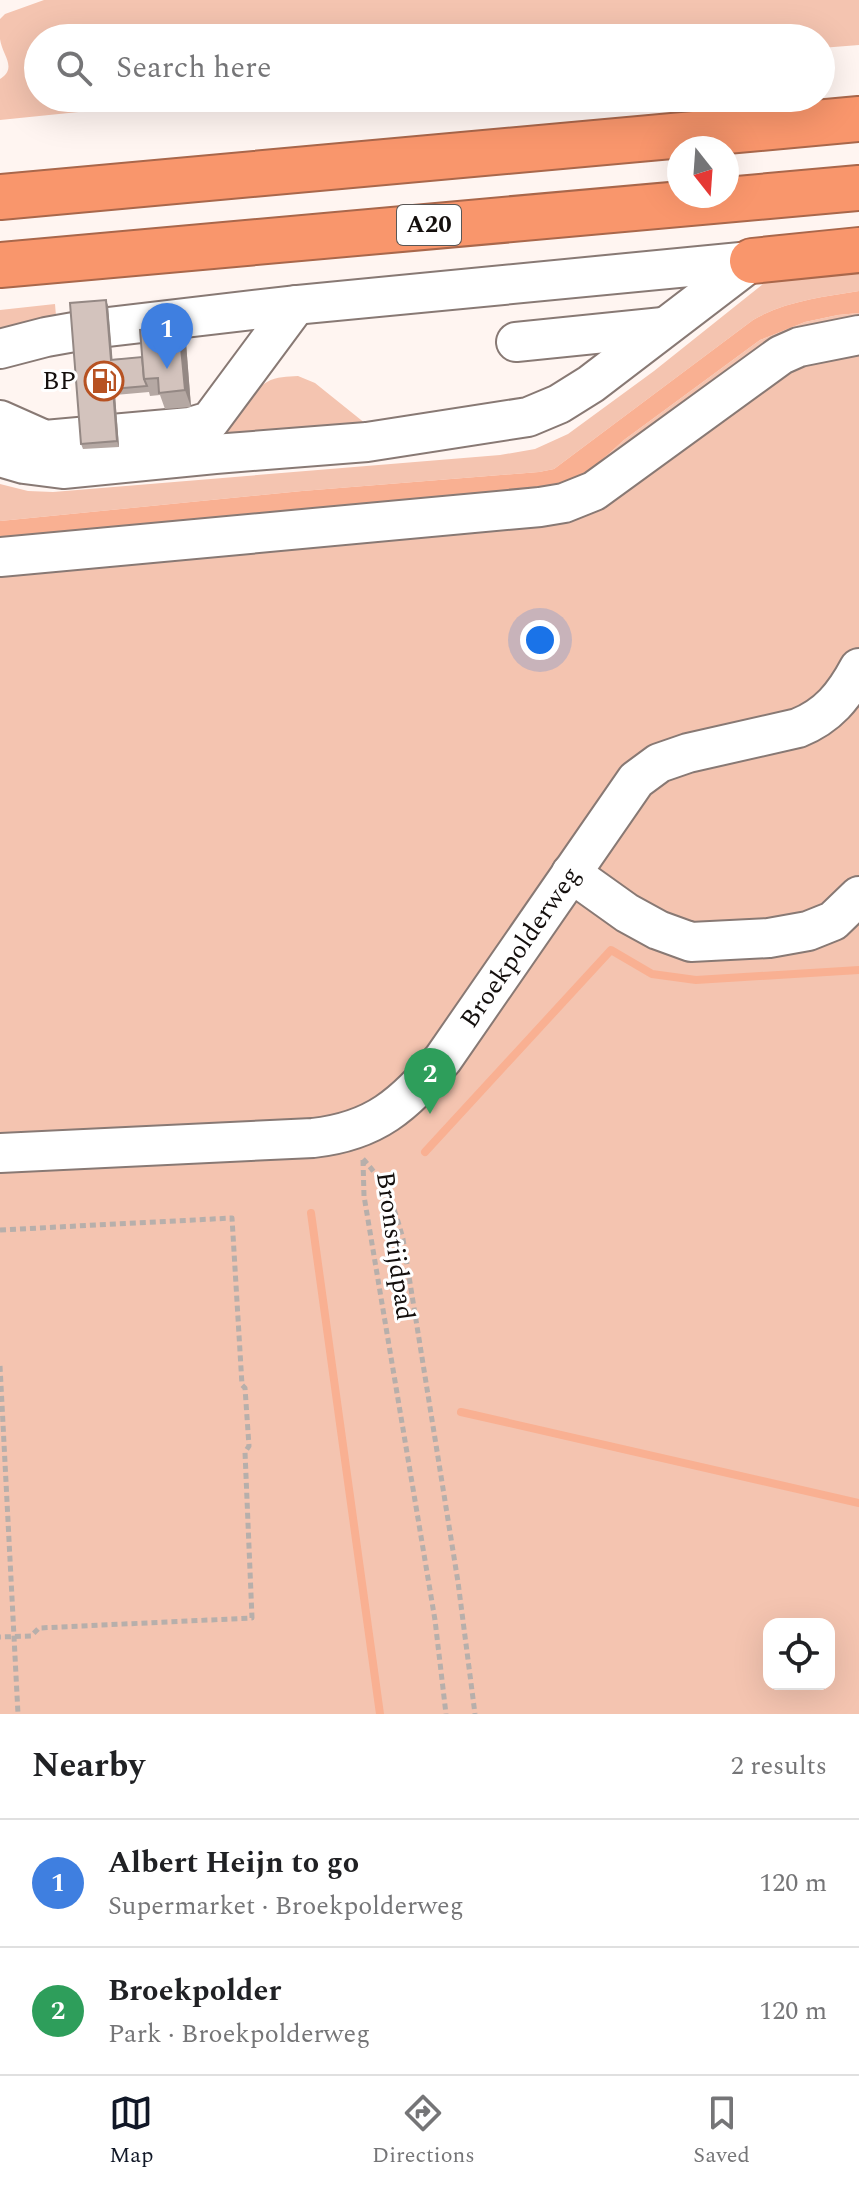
<!DOCTYPE html>
<meta charset="utf-8">
<style>
body{margin:0;font-family:Spectral,serif;background:#f2f2f2;color:#202124}
.controls{position:absolute;right:24px;bottom:24px;display:grid;overflow:hidden;border-radius:16px;box-shadow:0 8px 32px #0002}
.controls button{width:72px;height:72px;display:grid;place-items:center;padding:0;border:0;border-bottom:2px solid #e0e0e0;background:#fff;color:#202124;font:40px sans-serif}
.compass{position:absolute;left:667px;top:136px;width:72px;height:72px;border-radius:50%;background:#fff;box-shadow:0 8px 32px #0002;rotate:163deg}
.you{position:absolute;left:540px;top:640px;width:28px;height:28px;margin:-20px;border:6px solid #fff;border-radius:50%;background:#1a73e8;box-shadow:0 0 0 12px #1a73e833}
.badge{display:grid;place-items:center;width:52px;height:52px;border-radius:50%;background:#111827;color:#fff;font-size:26px;font-weight:700}
.pin{position:absolute;translate:-50% -66px;filter:drop-shadow(0 2px 4px #0008)}
.pin::after{content:'';position:absolute;top:42px;width:28px;height:24px;background:inherit;clip-path:polygon(0 0,100% 0,50% 100%)}
.list{margin:0;padding:0;list-style:none}
h2{display:flex;justify-content:space-between;align-items:center;height:104px;margin:0;padding:0 32px;font-size:34px}
h2 small{font-size:26px;font-weight:400;color:#757577}
.list li{display:grid;grid-template-columns:52px 1fr auto;gap:24px;align-items:center;box-sizing:border-box;height:128px;padding:0 32px;border-top:2px solid #e0e0e0}
.list b{display:block;font-size:30px;white-space:nowrap}
.list p{margin:0;font-size:26px;white-space:nowrap;color:#757577}
.list em{font-size:26px;font-style:normal;color:#757577}
.icon{flex:none;width:44px;height:44px;fill:none;stroke:currentColor;stroke-width:2;stroke-linecap:round;stroke-linejoin:round}
.map{position:relative;flex:none;width:859px;height:1714px;overflow:hidden}
.search{position:absolute;background:#fff;box-shadow:0 8px 32px #0002;left:24px;right:24px;top:24px;height:88px;display:flex;align-items:center;gap:20px;box-sizing:border-box;padding:0 28px;border-radius:44px;color:#757577;font-size:30px}
.sheet{height:360px;background:#fff}
nav{display:flex;justify-content:space-around;align-items:center;box-sizing:border-box;height:112px;border-top:2px solid #e0e0e0;background:#fff;font-size:22px;color:#757577}
nav a{display:grid;justify-items:center;gap:4px}
nav .on{color:#111827}
.map>svg:first-child{display:block}
.green{fill:#f4c4b0;fill-rule:evenodd}
.water{fill:#f9b092}
.lines{fill:none;stroke-linecap:round;stroke-linejoin:round}
.stream{stroke:#f9b092;stroke-width:8}
.minor-casing{stroke:#887974;stroke-width:42}
.highway-casing{stroke:#a9674b;stroke-width:48}
.path{stroke:#b7afab;stroke-width:5;stroke-dasharray:6 4;stroke-linecap:butt}
.minor{stroke:#fff;stroke-width:38}
.highway{stroke:#f9966c;stroke-width:44}
.wall{fill:#b5a8a3}
.shaded-wall{fill:#948884}
.building{fill:#d3c3bd;stroke:#948884;stroke-width:2}
.labels{text-anchor:middle;dominant-baseline:central;stroke-width:6;stroke-linejoin:round;paint-order:stroke}
.shield{fill:#fff;stroke:#5a5756;stroke-width:2}
.shield-label{font-size:24px;font-weight:bold;fill:#140f0d}
.poi-label{font-size:26px;fill:#140f0d;stroke:#fff;text-anchor:end}
.street-label{font-size:26px;fill:#140f0d;stroke:#fff}
</style>
<div class="map">
<svg width="859" height="1714" viewBox="0 0 859 1714">
<rect width="100%" height="100%" fill="#fff5f1"/>
<g class="green">
<path d="M44 0H859V45L821 48V38H38V98H216L0 120V79C18 68 2 55 0 39 0 33 0 25 0 19L5 14Z"/>
<path d="M859 260V291C823 297 785 301 753 320L554 469 539 472 302 491 0 521V484L28 491 53 492 500 455 535 449 568 434 654 371 772 277Z"/>
<path d="M55 304 56 316 0 333V310Z"/>
<path d="M859 313V326L572 487 624 440 760 340 805 322 838 315Z"/>
<path d="M859 346V1714H0V566L528 518 759 376ZM769 1624H829V1684H769Z"/>
<path d="M298 376 315 383 371 428 220 441C231 424 249 391 267 382 277 376 287 377 298 376Z"/>
</g>
<path class="water" d="M859 291V313L838 315 805 322 760 340 624 440 572 487 0 542V521L302 491 539 472 554 469 753 320C785 301 823 297 859 291Z"/>
<g class="lines">
<g class="stream">
<path d="M425 1152 611 950 652 974 696 980 859 970"/>
<path d="M311 1213 380 1714"/>
<path d="M461 1412 859 1503"/>
</g>
<defs>
<g id="minor">
<path d="M516 342 663 327"/>
<path d="M0 349 46 337 91 329 296 305 751 261"/>
<path d="M0 420 45 440 190 427 210 421 296 305"/>
<path d="M0 457 24 464 63 469 215 454 367 442 528 417 559 404 591 384 752 261"/>
<path d="M0 557 540 507 564 503 594 491 781 355 799 347 859 335"/>
<path d="M571 873 627 913 658 930 691 942 769 938 808 931 833 921 859 896"/>
<path id="s1" d="M0 1153 313 1138C376 1131 403 1105 443 1059L636 780 659 763 688 753 798 728C828 716 844 696 859 668"/>
</g>
<g id="highway">
<path d="M0 197 859 119"/>
<path d="M752 261 859 250"/>
<path d="M0 265 859 188"/>
</g>
</defs>
<use href="#minor" class="minor-casing"/>
<use href="#highway" class="highway-casing"/>
<g class="path">
<path d="M363 1159C387 1185 394 1206 403 1239L458 1582 475 1714"/>
<path d="M363 1160 364 1196 435 1620 446 1714"/>
<path d="M0 1230 232 1218 242 1385 245 1388 249 1446 245 1452 252 1618 39 1628 31 1636 0 1637"/>
<path d="M0 1366 18 1714"/>
</g>
<use href="#minor" class="minor"/>
<use href="#highway" class="highway"/>
</g>
<path class="wall" d="M106 300 108 306 112 359 142 357 179 326 186 343 191 407 165 409 160 395 150 396 149 392 115 395 119 447 83 449 81 444Z"/>
<g class="shaded-wall">
<path d="M106 300 108 306 113 365 111 360Z"/>
<path d="M179 326 186 343 191 407 185 390Z"/>
<path d="M113 389 115 395 119 447 117 441Z"/>
</g>
<g class="building">
<path d="M106 300 111 360 142 357 144 379 147 386 113 389 117 441 81 444 70 303Z"/>
<path d="M179 326 185 390 159 393 158 378 144 379 140 330Z"/>
</g>
<defs>
<symbol id="fuel-ring" viewBox="-11 -11 22 22"><circle r="9.5" fill="#fff" stroke="#b75222" stroke-width="1.5"/><path d="M-5.5-6h7V0h2V4h1.3V-2.5L3-4.5l.8-.8L6-3V5H2.5V1h-1V6h-7ZM-4.2-4.7v3.2H.2V-4.7Z" fill="#b75222"/></symbol>
</defs>
<g fill-rule="evenodd">
<use href="#fuel-ring" x="82" y="359" width="44" height="44"/>
</g>
<g class="labels">
<rect class="shield" x="397" y="205" width="64" height="40" rx="6"/>
<g class="shield-label">
<text x="429" y="225">A20</text>
</g>
<g class="poi-label">
<text x="76" y="381">BP</text>
</g>
<g class="street-label">
<text stroke="none"><textPath href="#s1" startOffset="606">Broekpolderweg</textPath></text>
<text transform="translate(395 1246) rotate(82)">Bronstijdpad</text>
</g>
</g>
</svg>
<div class="controls">
<button><svg class="icon" aria-label="locate" viewBox="0 0 24 24"><circle cx="12" cy="12" r="6"/><path d="M12 2v4M12 18v4M2 12h4M18 12h4"/></svg></button>
</div>
<svg class="compass" viewBox="-18 -18 36 36"><path d="M0-13l5 13h-10z" fill="#e53935"/><path d="M0 13l5-13h-10z" fill="#757577"/></svg>
<div class="you"></div>
<div class="pin badge" style="left:167px;top:369px;background:#3f7fe0">1</div>
<div class="pin badge" style="left:430px;top:1114px;background:#2e9e5b">2</div>
<div class="search"><svg class="icon" aria-label="search" viewBox="0 0 24 24"><circle cx="10" cy="10" r="6"/><path d="M15 15l6 6"/></svg>Search here</div>
</div>
<section class="sheet">
<h2>Nearby<small>2 results</small></h2>
<ul class="list">
<li><span class="badge" style="background:#3f7fe0">1</span><div><b>Albert Heijn to go</b><p>Supermarket · Broekpolderweg</p></div><em>120 m</em></li>
<li><span class="badge" style="background:#2e9e5b">2</span><div><b>Broekpolder</b><p>Park · Broekpolderweg</p></div><em>120 m</em></li>
</ul>
</section>
<nav>
<a class="on"><svg class="icon" aria-label="map" viewBox="0 0 24 24"><path d="M3 6l6-2 6 2 6-2v14l-6 2-6-2-6 2zM9 4v14M15 6v14"/></svg>Map</a>
<a><svg class="icon" aria-label="directions" viewBox="0 0 24 24"><path d="M12 3l9 9-9 9-9-9zM9 14v-3h6M13 9l2 2-2 2"/></svg>Directions</a>
<a><svg class="icon" aria-label="saved" viewBox="0 0 24 24"><path d="M7 4h10v16l-5-4-5 4z"/></svg>Saved</a>
</nav>
